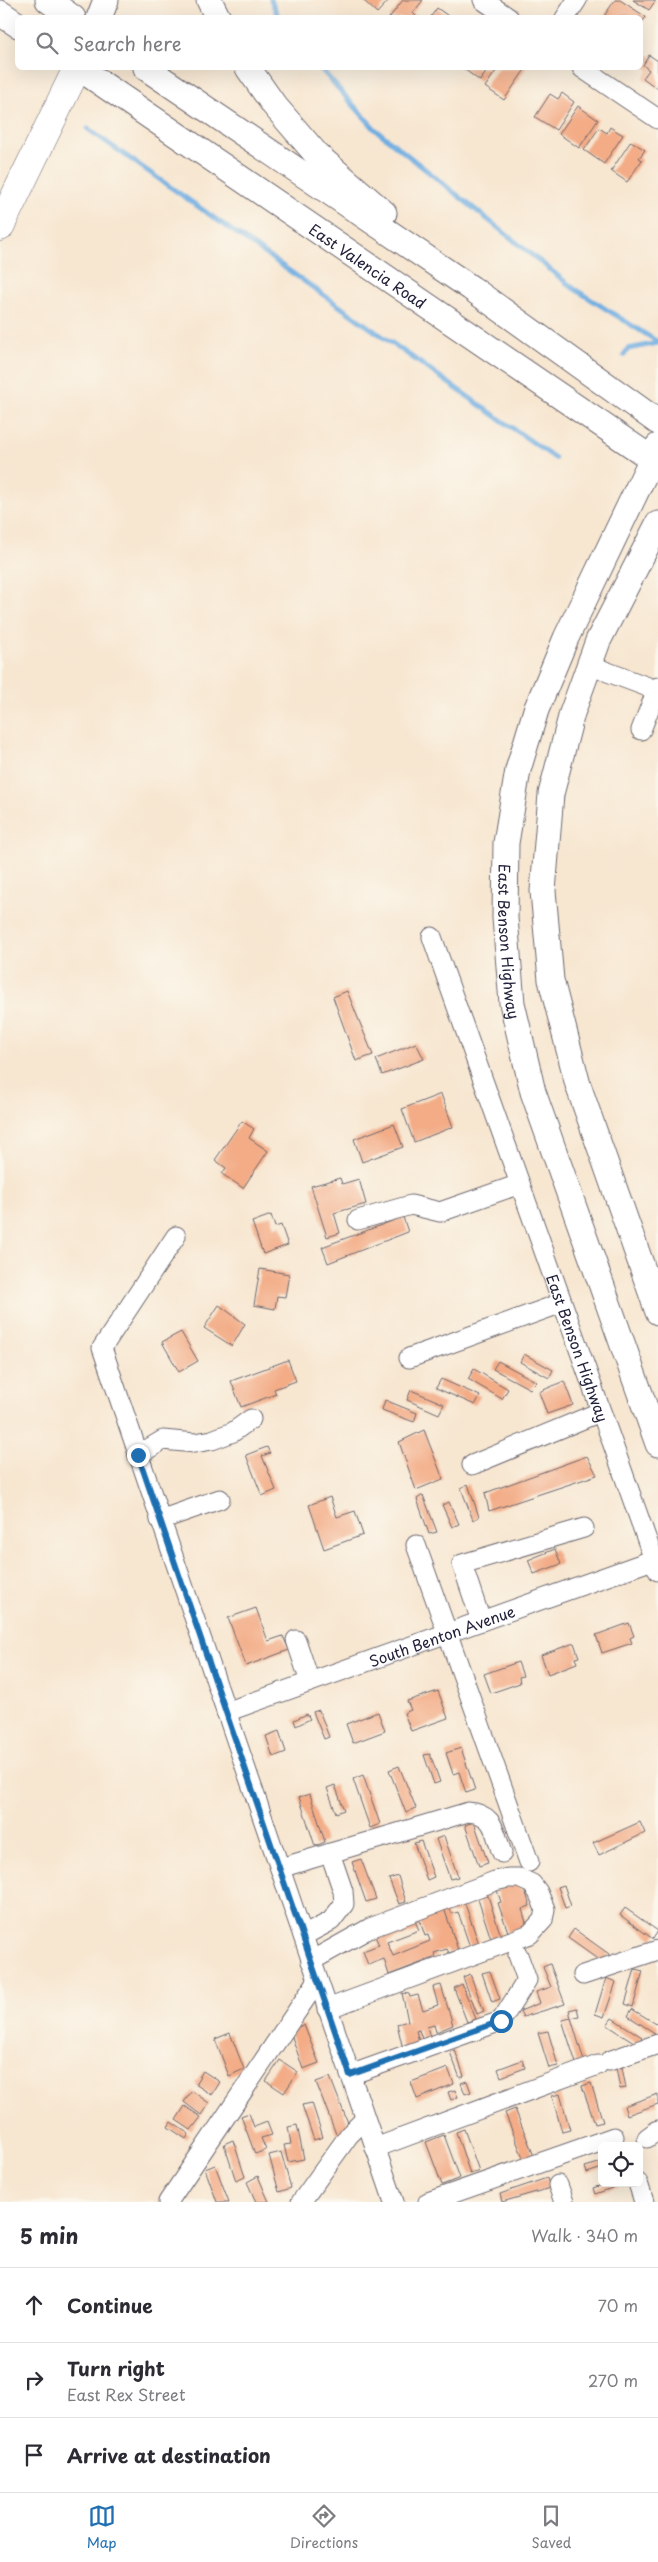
<!DOCTYPE html>
<meta charset="utf-8">
<style>
body{margin:0;font-family:"Playpen Sans",sans-serif;background:#f2f2f3;color:#2b2b33}
.controls{position:absolute;right:15px;bottom:15px;display:grid;overflow:hidden;border-radius:8px;box-shadow:0 5px 20px #0002}
.controls button{width:45px;height:45px;display:grid;place-items:center;padding:0;border:0;border-bottom:1px solid #e1e1e2;background:#fff;color:#2b2b33;font:25px sans-serif}
.stop{position:absolute;width:15px;height:15px;margin:-11px;border:4px solid #1f6fb2;border-radius:50%;background:#fff}
.stop.end{background:#1f6fb2;border-color:#fff;box-shadow:0 1px 5px #0008}
.list{margin:0;padding:0;list-style:none}
h2{display:flex;justify-content:space-between;align-items:center;height:65px;margin:0;padding:0 20px;font-size:21px}
h2 small{font-size:16px;font-weight:400;color:#7c7c81}
.list li{display:grid;grid-template-columns:32px 1fr auto;gap:15px;align-items:center;box-sizing:border-box;height:75px;padding:0 20px;border-top:1px solid #e1e1e2}
.list b{display:block;font-size:19px;white-space:nowrap}
.list p{margin:0;font-size:16px;white-space:nowrap;color:#7c7c81}
.list em{font-size:16px;font-style:normal;color:#7c7c81}
.icon{flex:none;width:28px;height:28px;fill:none;stroke:currentColor;stroke-width:2;stroke-linecap:round;stroke-linejoin:round}
.map{position:relative;flex:none;width:658px;height:2202px;overflow:hidden}
.search{position:absolute;background:#fff;box-shadow:0 5px 20px #0002;left:15px;right:15px;top:15px;height:55px;display:flex;align-items:center;gap:12px;box-sizing:border-box;padding:0 18px;border-radius:8px;color:#7c7c81;font-size:19px}
.sheet{height:290px;background:#fff}
nav{display:flex;justify-content:space-around;align-items:center;box-sizing:border-box;height:70px;border-top:1px solid #e1e1e2;background:#fff;font-size:14px;color:#7c7c81}
nav a{display:grid;justify-items:center;gap:2px}
nav .on{color:#1f6fb2}
.map>svg:first-child{display:block}
.lines{fill:none;stroke-linecap:round;stroke-linejoin:round}
.stream{stroke:#6fade1;stroke-width:5}
.building{fill:#f3ac86}
.minor-casing{stroke:#6d676f;stroke-width:21}
.major-casing{stroke:#6d676f;stroke-width:27}
.highway-casing{stroke:#6d676f;stroke-width:29}
.minor{stroke:#fff;stroke-width:19}
.major{stroke:#fff;stroke-width:25}
.highway{stroke:#fff;stroke-width:28}
.route{stroke:#1f6fb2;stroke-width:6}
.labels{text-anchor:middle;dominant-baseline:central;stroke-width:4.5;stroke-linejoin:round;paint-order:stroke}
.street-label{font-size:15px;fill:#22223b;stroke:#fbf7ec}
</style>
<div class="map">
<svg width="658" height="2202" viewBox="0 0 658 2202">
<rect width="100%" height="100%" fill="#fbf7ec"/>
<filter id="ink" filterUnits="userSpaceOnUse"><feTurbulence type="fractalNoise" baseFrequency=".02" numOctaves="2"/><feDisplacementMap in="SourceGraphic" scale="10" xChannelSelector="R" yChannelSelector="G"/><feConvolveMatrix kernelMatrix="1 2 1 2 8 2 1 2 1" color-interpolation-filters="sRGB"/></filter>
<filter id="wash" filterUnits="userSpaceOnUse"><feTurbulence type="fractalNoise" baseFrequency=".0096" numOctaves="4" result="noise"/><feDisplacementMap in="SourceGraphic" scale="20" xChannelSelector="R" yChannelSelector="G"/><feGaussianBlur stdDeviation="1.12" result="paint"/><feColorMatrix in="noise" values="0 0 0 0 0 0 0 0 0 0 0 0 0 0 0 0 0 1.4 0 .05"/><feComposite in="paint" operator="in"/></filter>
<g filter="url(#wash)">
<rect width="100%" height="100%" fill="#f7e6d0"/>
<g class="lines">
<g class="stream">
<path d="M271 0 279 18"/>
<path d="M320 68 375 129 573 288 658 342"/>
<path d="M88 129 555 458"/>
<path d="M624 355 628 349 658 343"/>
</g>
</g>
<g id="blocks">
<g class="building">
<path d="M363 0H389L377 13Z"/>
<path d="M403 0H423L413 13 416 16 415 18H389Z"/>
<path d="M615 0H620L646 17 640 25V18L604 16Z"/>
<path d="M633 0H656L649 10Z"/>
<path d="M437 8 451 18H430Z"/>
<path d="M649 55 658 61V89L643 78 649 70 643 65Z"/>
<path d="M465 68H489L480 81 464 69Z"/>
<path d="M498 68H526L504 100 485 87Z"/>
<path d="M562 93 574 102 556 130 535 117 550 94 558 99Z"/>
<path d="M578 106 598 120 579 148 559 134Z"/>
<path d="M610 127 623 135 604 164 584 150 599 128 607 133Z"/>
<path d="M631 141 645 150 639 158 642 160 627 182 611 171Z"/>
<path d="M347 991 373 1055 356 1061 333 997Z"/>
<path d="M416 1043 424 1059 382 1075 376 1059Z"/>
<path d="M441 1094 453 1127 414 1142 402 1109Z"/>
<path d="M242 1121 254 1129 249 1138 268 1151 243 1188 222 1174 226 1168 215 1160Z"/>
<path d="M394 1124 403 1147 362 1162 354 1139Z"/>
<path d="M340 1178 342 1184 359 1179 366 1204 334 1213 340 1233 327 1237 311 1186Z"/>
<path d="M271 1215 275 1227 281 1225 288 1245 263 1254 252 1222Z"/>
<path d="M403 1217 408 1232 328 1263 322 1247Z"/>
<path d="M260 1269 289 1274 285 1297 277 1296 275 1309 254 1305Z"/>
<path d="M219 1305 245 1324 232 1346 204 1328Z"/>
<path d="M181 1332 198 1361 179 1372 162 1342Z"/>
<path d="M524 1354 553 1370 549 1378 520 1362Z"/>
<path d="M288 1360 296 1381 274 1389 276 1394 241 1407 231 1381Z"/>
<path d="M498 1361 537 1382 530 1389 493 1369Z"/>
<path d="M474 1369 508 1389 502 1399 468 1379Z"/>
<path d="M441 1379 480 1396 475 1405 436 1388Z"/>
<path d="M564 1381 573 1405 547 1414 539 1392Z"/>
<path d="M411 1390 444 1404 439 1414 407 1400Z"/>
<path d="M385 1400 417 1413 414 1422 382 1410Z"/>
<path d="M424 1430 443 1479 416 1490 399 1442Z"/>
<path d="M267 1447 270 1453 262 1456 276 1490 262 1496 246 1455Z"/>
<path d="M587 1456 597 1475 489 1511 485 1493Z"/>
<path d="M468 1484 479 1517 473 1520 461 1488Z"/>
<path d="M423 1495 437 1532 429 1534 417 1499Z"/>
<path d="M330 1497 337 1517 355 1511 363 1535 324 1549 309 1505Z"/>
<path d="M449 1502 459 1524 452 1527 442 1505Z"/>
<path d="M555 1549 561 1564 534 1574 528 1560Z"/>
<path d="M256 1608 268 1641 283 1636 289 1650 246 1666 228 1618Z"/>
<path d="M629 1623 634 1636 630 1638 632 1643 602 1653 596 1635Z"/>
<path d="M574 1643 579 1657 575 1658 577 1663 548 1674 541 1655Z"/>
<path d="M518 1662 523 1676 519 1677 520 1683 491 1693 484 1674Z"/>
<path d="M438 1691 448 1718 411 1731 404 1713 411 1710 407 1701Z"/>
<path d="M319 1710 329 1737 324 1739 313 1712Z"/>
<path d="M378 1712 385 1731 353 1743 346 1724Z"/>
<path d="M307 1714 310 1719 296 1726 294 1720Z"/>
<path d="M279 1731 286 1752 273 1757 266 1736Z"/>
<path d="M461 1748 475 1790 466 1793 459 1772 453 1774 446 1753Z"/>
<path d="M430 1754 440 1782 434 1784 424 1755Z"/>
<path d="M399 1766 416 1808 406 1813 389 1770Z"/>
<path d="M363 1775 380 1824 370 1828 353 1779Z"/>
<path d="M335 1785 344 1810 336 1813 327 1788Z"/>
<path d="M310 1794 325 1842 315 1846 299 1797Z"/>
<path d="M474 1822 488 1863 479 1866 465 1825Z"/>
<path d="M640 1822 645 1833 599 1855 593 1843Z"/>
<path d="M444 1836 458 1877 450 1879 436 1839Z"/>
<path d="M421 1841 434 1877 427 1880 414 1843Z"/>
<path d="M361 1859 376 1899 366 1902 352 1862Z"/>
<path d="M398 1876 406 1902 399 1904 389 1879Z"/>
<path d="M515 1884 526 1893 530 1906 522 1909 527 1926 508 1932 498 1903 501 1902 497 1890Z"/>
<path d="M564 1885 571 1906 565 1908 558 1887Z"/>
<path d="M487 1893 501 1936 491 1939 477 1896Z"/>
<path d="M464 1901 479 1944 470 1947 458 1912 452 1914 449 1906Z"/>
<path d="M444 1908 458 1950 449 1953 447 1949 434 1953 436 1957 389 1975 384 1959 368 1965 363 1951 379 1945 375 1936 415 1921 419 1930 387 1942 393 1956 430 1941 428 1935 425 1936 418 1915Z"/>
<path d="M625 1908 658 1931 653 1939 620 1915Z"/>
<path d="M574 1929 609 1954 603 1963 568 1938Z"/>
<path d="M550 1964 565 2004 523 2017 520 2011 540 2003 536 1992 551 1987 543 1967Z"/>
<path d="M635 1969 643 1971 633 2007 625 2004Z"/>
<path d="M490 1971 500 1999 492 2002 482 1973Z"/>
<path d="M470 1974 484 2011 477 2014 463 1977Z"/>
<path d="M606 1978 616 1982 604 2017 595 2014Z"/>
<path d="M462 1984 476 2019 467 2022 454 1988Z"/>
<path d="M441 1985 453 2025 436 2032 434 2025 427 2027 430 2037 422 2039 419 2030 416 2031 420 2045 403 2049 397 2024 408 2021 402 1993 409 1994 410 1997 418 1995 423 2010 438 2005 433 1987Z"/>
<path d="M577 2008 579 2016 571 2018 569 2010Z"/>
<path d="M632 2009 658 2025V2035L628 2016Z"/>
<path d="M571 2018 584 2061 576 2063 562 2020Z"/>
<path d="M612 2018 642 2037 637 2044 607 2025Z"/>
<path d="M304 2025 319 2063 303 2069 291 2034 296 2027Z"/>
<path d="M548 2031 558 2066 549 2068 538 2033Z"/>
<path d="M230 2033 244 2069 229 2076 215 2039Z"/>
<path d="M455 2050 464 2076 460 2078 450 2052Z"/>
<path d="M280 2060 298 2072 284 2093 266 2081Z"/>
<path d="M522 2060 525 2068 501 2077 498 2069Z"/>
<path d="M622 2067 626 2088 620 2089 616 2068Z"/>
<path d="M448 2068 454 2084 417 2099 411 2082Z"/>
<path d="M203 2071 220 2082 212 2095 195 2084Z"/>
<path d="M330 2077 350 2128 336 2134 316 2082Z"/>
<path d="M467 2081 471 2092 465 2094 461 2083Z"/>
<path d="M591 2083 603 2122 595 2124 582 2086Z"/>
<path d="M455 2090 458 2097 451 2100 448 2092Z"/>
<path d="M192 2091 209 2103 201 2115 184 2102Z"/>
<path d="M560 2094 570 2130 562 2132 552 2096Z"/>
<path d="M658 2094V2104L627 2115 624 2106Z"/>
<path d="M312 2103 323 2137 314 2140 302 2105Z"/>
<path d="M185 2106 201 2117 191 2130 176 2120Z"/>
<path d="M515 2109 534 2156 524 2160 505 2113Z"/>
<path d="M249 2113 254 2127 267 2122 272 2135 261 2138 266 2150 255 2154 241 2116Z"/>
<path d="M171 2122 189 2134 186 2139 168 2127Z"/>
<path d="M297 2125 304 2159 288 2162 284 2145 291 2144 288 2127Z"/>
<path d="M464 2129 479 2171 470 2174 456 2132Z"/>
<path d="M444 2135 460 2178 442 2185 426 2142Z"/>
<path d="M233 2140 245 2177 236 2181 224 2144Z"/>
<path d="M281 2152 291 2188 279 2192 269 2155Z"/>
<path d="M602 2162V2168L587 2173 585 2167Z"/>
<path d="M215 2165 229 2202H217L205 2169Z"/>
<path d="M258 2176 269 2202H256L247 2182Z"/>
<path d="M547 2178 550 2188 502 2202 500 2194Z"/>
<path d="M608 2183 621 2185 595 2194 593 2188Z"/>
</g>
</g>
</g>
<g filter="url(#ink)">
<use href="#blocks" fill-opacity="0" stroke="#6d676f" stroke-width="1"/>
<g class="lines">
<defs>
<g id="minor">
<path d="M483 0 509 18"/>
<path d="M565 18 577 0"/>
<path d="M582 68 658 119"/>
<path d="M589 665 656 690"/>
<path d="M641 730 658 687"/>
<path id="s1" d="M432 937 658 1571"/>
<path d="M358 1220 411 1205 440 1212 520 1184"/>
<path d="M176 1236 102 1348 394 2202"/>
<path d="M409 1358 562 1303"/>
<path d="M138 1455 163 1440 195 1443 212 1440 233 1432 251 1419"/>
<path d="M472 1465 600 1412"/>
<path d="M160 1520 220 1499"/>
<path d="M416 1545 529 1862"/>
<path d="M481 1621 462 1564 584 1528"/>
<path d="M296 1640 310 1682"/>
<path id="s2" d="M226 1712 658 1558"/>
<path d="M280 1868 468 1812C495 1814 494 1831 502 1853"/>
<path d="M303 1936 331 1921 344 1904 343 1891 330 1853"/>
<path d="M311 1961 370 1928 495 1881 508 1878H519L532 1884 538 1892 545 1909 543 1920 530 1934 327 2009"/>
<path d="M583 1975 658 1950"/>
<path d="M609 2061 658 2044"/>
<path d="M350 2075 501 2021 527 1980 518 1955"/>
<path d="M647 2138 658 2130"/>
<path d="M375 2148 598 2065"/>
<path d="M638 2183 644 2202"/>
<path d="M558 2185 564 2202"/>
<path d="M168 2202 318 1980"/>
<path d="M301 2202 349 2135 365 2119"/>
<path d="M428 2202 614 2137"/>
</g>
<g id="major">
<path d="M48 0 73 18"/>
<path d="M209 0 218 18"/>
<path d="M0 13 18 25"/>
<path d="M99 18 106 0"/>
<path id="s3" d="M79 68 658 463"/>
<path d="M146 68 471 288 658 422"/>
<path d="M248 68 274 105 317 155 384 213"/>
<path id="s4" d="M658 446 566 638 536 710 518 770 506 843 505 918 512 1003 533 1092 658 1444"/>
<path d="M658 524 598 641 572 713 551 794 543 891 551 980 578 1085 658 1312"/>
</g>
<path id="highway" d="M0 227 77 68"/>
</defs>
<use href="#minor" class="minor-casing"/>
<use href="#major" class="major-casing"/>
<use href="#highway" class="highway-casing"/>
<use href="#minor" class="minor"/>
<use href="#major" class="major"/>
<use href="#highway" class="highway"/>
</g>
</g>
<g class="lines" filter="url(#ink)">
<path class="route" d="M138 1455 350 2075 501 2021"/>
</g>
<g class="labels">
<g class="street-label">
<text stroke="none"><textPath href="#s3" startOffset="350">East Valencia Road</textPath></text>
<text stroke="none"><textPath href="#s4" startOffset="526">East Benson Highway</textPath></text>
<text stroke="none"><textPath href="#s1" startOffset="436">East Benson Highway</textPath></text>
<text stroke="none"><textPath href="#s2" startOffset="229">South Benton Avenue</textPath></text>
</g>
</g>
</svg>
<div class="controls">
<button><svg class="icon" aria-label="locate" viewBox="0 0 24 24"><circle cx="12" cy="12" r="6"/><path d="M12 2v4M12 18v4M2 12h4M18 12h4"/></svg></button>
</div>
<div class="stop" style="left:501px;top:2021px"></div>
<div class="stop end" style="left:138px;top:1455px"></div>
<div class="search"><svg class="icon" aria-label="search" viewBox="0 0 24 24"><circle cx="10" cy="10" r="6"/><path d="M15 15l6 6"/></svg>Search here</div>
</div>
<section class="sheet">
<h2>5 min<small>Walk · 340 m</small></h2>
<ul class="list">
<li><svg class="icon" aria-label="ahead" viewBox="0 0 24 24"><path d="M12 20V5M6 11l6-6 6 6"/></svg><div><b>Continue</b></div><em>70 m</em></li>
<li><svg class="icon" aria-label="right" viewBox="0 0 24 24"><path d="M7 20v-9h11M14 6l5 5-5 5"/></svg><div><b>Turn right</b><p>East Rex Street</p></div><em>270 m</em></li>
<li><svg class="icon" aria-label="arrive" viewBox="0 0 24 24"><path d="M6 21V4h12l-3 4 3 4H6"/></svg><div><b>Arrive at destination</b></div></li>
</ul>
</section>
<nav>
<a class="on"><svg class="icon" aria-label="map" viewBox="0 0 24 24"><path d="M3 6l6-2 6 2 6-2v14l-6 2-6-2-6 2zM9 4v14M15 6v14"/></svg>Map</a>
<a><svg class="icon" aria-label="directions" viewBox="0 0 24 24"><path d="M12 3l9 9-9 9-9-9zM9 14v-3h6M13 9l2 2-2 2"/></svg>Directions</a>
<a><svg class="icon" aria-label="saved" viewBox="0 0 24 24"><path d="M7 4h10v16l-5-4-5 4z"/></svg>Saved</a>
</nav>
